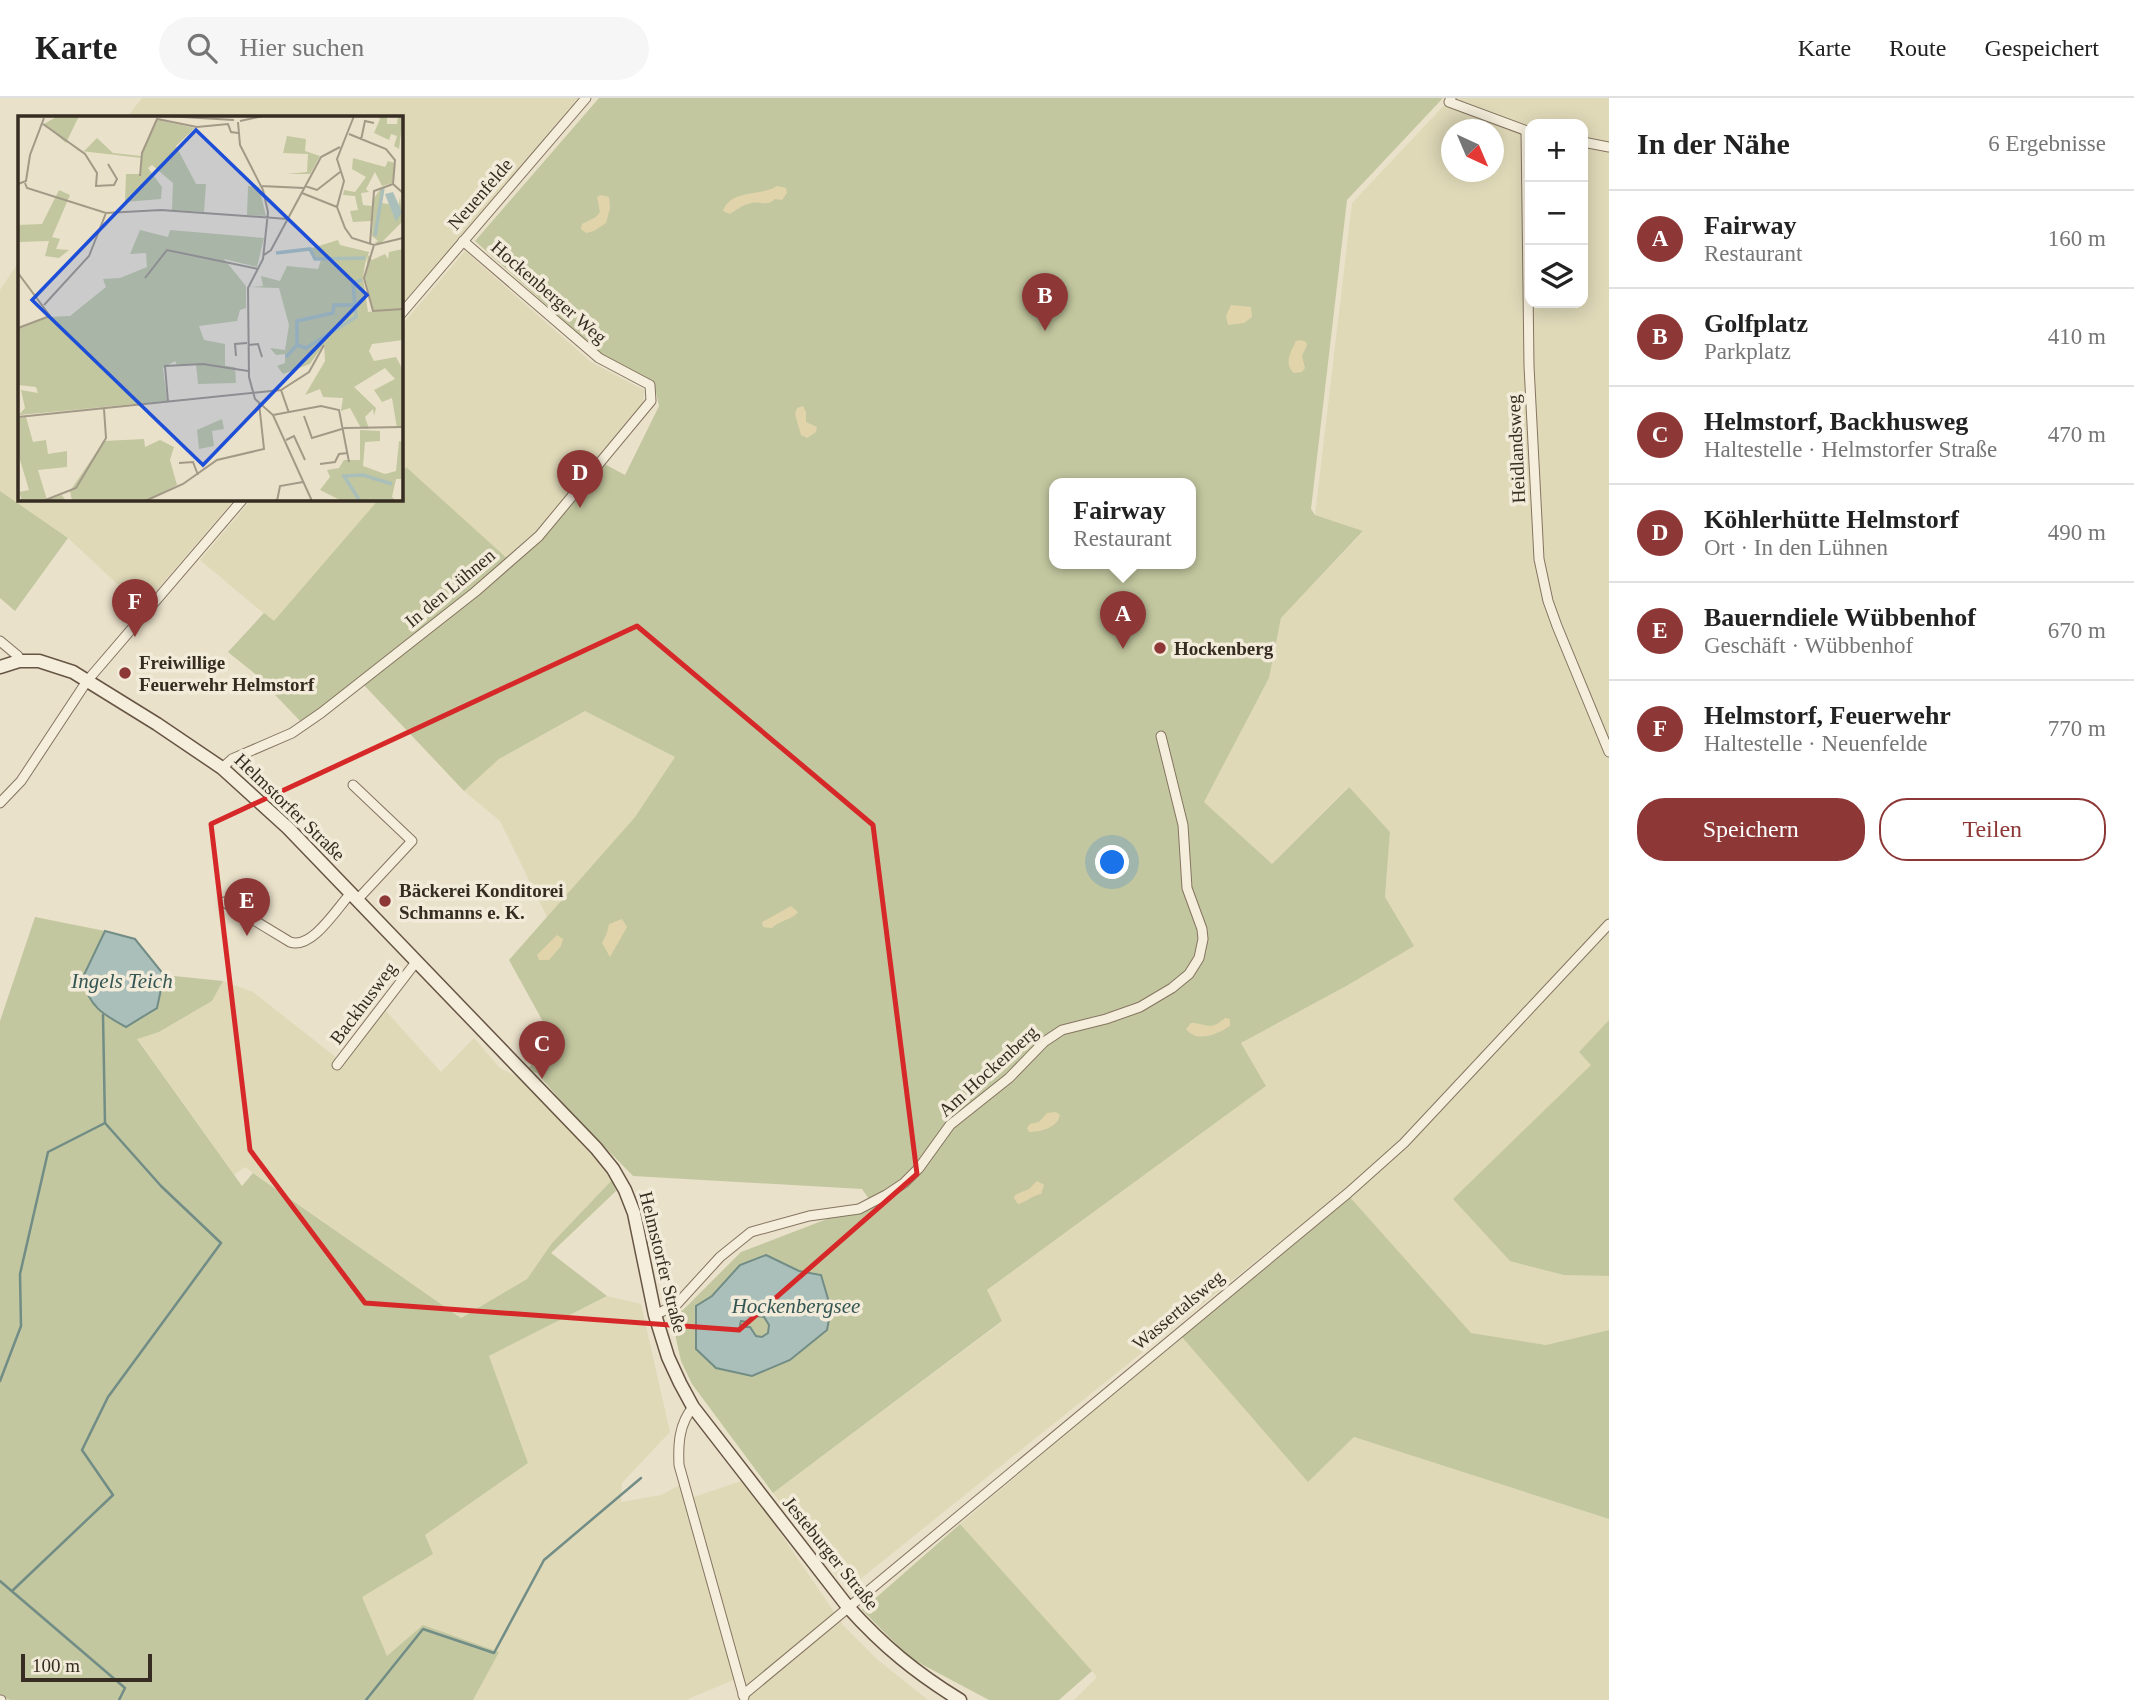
<!DOCTYPE html>
<html lang="de">
<meta charset="utf-8">
<style>
body{margin:0;font-family:"Times New Roman",serif;background:#f6f6f6;color:#222}
.controls{position:absolute;right:21px;top:21px;display:grid;overflow:hidden;border-radius:14px;box-shadow:0 4px 18px #0003}
.controls button{width:63px;height:63px;display:grid;place-items:center;padding:0;border:0;border-bottom:2px solid #e0e0e0;background:#fff;color:#222;font:35px sans-serif}
.compass{position:absolute;left:1441px;top:21px;width:63px;height:63px;border-radius:50%;background:#fff;box-shadow:0 4px 18px #0003;rotate:136deg}
.scale{position:absolute;left:21px;bottom:18px;width:131px;box-sizing:border-box;padding-left:7px;border:4px solid #372c22;border-top:0;font-size:19px;line-height:24px;white-space:nowrap;color:#372c22;-webkit-text-stroke:5px #f2ebd9;paint-order:stroke}
.you{position:absolute;left:1113px;top:765px;width:24px;height:24px;margin:-18px;border:5px solid #fff;border-radius:50%;background:#1a73e8;box-shadow:0 0 0 10px #1a73e833}
.badge{display:grid;place-items:center;width:46px;height:46px;border-radius:50%;background:#8d3737;color:#fff;font-size:23px;font-weight:700}
.pin{position:absolute;translate:-50% -58px;filter:drop-shadow(0 2px 4px #0008)}
.pin::after{content:'';position:absolute;top:37px;width:24px;height:21px;background:inherit;clip-path:polygon(0 0,100% 0,50% 100%)}
.popup{position:absolute;left:1049px;top:380px;width:147px;height:91px;box-sizing:border-box;display:grid;place-content:center;border-radius:14px;background:#fff;filter:drop-shadow(0 2px 5px #0005);font-size:23px;white-space:nowrap;color:#767676}
.popup b{font-size:26px;color:#222}
.popup::after{content:'';position:absolute;left:50%;top:100%;margin-left:-14px;border:14px solid transparent;border-top-color:#fff}
.list{margin:0;padding:0;list-style:none}
h2{display:flex;justify-content:space-between;align-items:center;height:91px;margin:0;padding:0 28px;font-size:30px}
h2 small{font-size:23px;font-weight:400;color:#767676}
.list li{display:grid;grid-template-columns:46px 1fr auto;gap:21px;align-items:center;box-sizing:border-box;height:98px;padding:0 28px;border-top:2px solid #e0e0e0}
.list b{display:block;font-size:26px;white-space:nowrap}
.list p{margin:0;font-size:23px;white-space:nowrap;color:#767676}
.list em{font-size:23px;font-style:normal;color:#767676}
.actions{display:flex;gap:14px;padding:21px 28px}
.actions a{flex:1;padding:16px 0;border:2px solid #8d3737;border-radius:28px;text-align:center;font-size:24px;color:#8d3737}
.actions .main{background:#8d3737;color:#fff}
.icon{flex:none;width:38px;height:38px;fill:none;stroke:currentColor;stroke-width:2;stroke-linecap:round;stroke-linejoin:round}
.map{position:relative;flex:none;width:1609px;height:1602px;overflow:hidden}
header{display:flex;align-items:center;gap:42px;box-sizing:border-box;height:98px;padding:0 35px;background:#fff;border-bottom:2px solid #e0e0e0}
header strong{font-size:33px}
nav{display:flex;gap:38px;margin-inline-start:auto;font-size:24px}
.search{width:490px;height:63px;background:#f6f6f6;display:flex;align-items:center;gap:18px;box-sizing:border-box;padding:0 24px;border-radius:38px;color:#767676;font-size:26px}
main{display:flex}
aside{flex:1;background:#fff}
.map>svg:first-child{display:block}
.farmland{fill:#dfd9b8;fill-rule:evenodd}
.green{fill:#c2c79f;fill-rule:evenodd}
.sand{fill:#e2d4aa}
.water{fill:#aabfb9;stroke:#718d86;stroke-width:2;fill-rule:evenodd}
.lines{fill:none;stroke-linecap:round;stroke-linejoin:round}
.stream{stroke:#718d86;stroke-width:2.5}
.street-casing{stroke:#857460;stroke-width:11}
.secondary-casing{stroke:#675543;stroke-width:15}
.street{stroke:#f5eedc;stroke-width:9}
.secondary{stroke:#f5eedc;stroke-width:12}
.marked{fill:none;stroke:#d62828;stroke-width:5;stroke-linejoin:round}
.poi-dot{fill:#8d3737;stroke:#f2ebd9;stroke-width:2.5}
.labels{text-anchor:middle;dominant-baseline:central;stroke-width:7;stroke-linejoin:round;paint-order:stroke}
.street-label{font-size:19px;fill:#372c22;stroke:#f2ebd9}
.poi-label{font-size:19px;font-weight:bold;fill:#372c22;stroke:#f2ebd9;text-anchor:start}
.water-label{font-size:21px;font-style:italic;fill:#335553;stroke:#f2ebd9}
.inset-river{fill:none;stroke:#aabfb9;stroke-width:3.5}
.inset-road{fill:none;stroke:#a29987;stroke-width:2}
.view{fill:#1d4ed8;fill-opacity:0.15;stroke:#1d4ed8;stroke-width:3.5}
.inset-edge{fill:none;stroke:#372c22;stroke-width:3.5}
</style>
<header>
<strong>Karte</strong>
<div class="search"><svg class="icon" aria-label="search" viewBox="0 0 24 24"><circle cx="10" cy="10" r="6"/><path d="M15 15l6 6"/></svg>Hier suchen</div>
<nav><a>Karte</a><a>Route</a><a>Gespeichert</a></nav>
</header>
<main>
<div class="map">
<svg width="1609" height="1602" viewBox="0 0 1609 1602">
<rect width="100%" height="100%" fill="#eae1ca"/>
<g class="farmland">
<path d="M142 0H578L401 208V19H127Z"/>
<path d="M1451 0H1609V922L1579 954 1592 967 1454 1101 1564 1177 1609 1178V1232L1546 1247 1471 1235 1349 1098 1403 1041 1348 1089 848 1491 773 1395 1002 1224 986 1193 1266 988 1241 945 1348 887 1413 848 1385 799 1390 734 1348 689 1272 766 1204 704 1269 580 1281 520 1363 434 1315 417 1352 105ZM1530 26H1583V205H1530ZM1451 32H1493V74H1451Z"/>
<path d="M465 153 591 264 644 292 643 311 537 436 510 463 406 370 401 375V228Z"/>
<path d="M19 164V401H235L142 509 68 440 0 393V192Z"/>
<path d="M252 401H379L274 524 200 462Z"/>
<path d="M585 613 675 659 635 719 547 819 500 723 464 693 499 661Z"/>
<path d="M223 883 253 894 342 964 384 911 441 974 474 940 500 970 518 979 589 1053 612 1082 552 1145 527 1181 461 1220 245 1069 234 1077 137 940 159 934 212 903Z"/>
<path d="M607 1198 641 1206 670 1334 622 1385 621 1404 661 1397 680 1387 685 1402 744 1382 843 1527 878 1562 928 1602H745L738 1580 686 1602H473L498 1554 387 1559 361 1499 432 1456 425 1437 528 1365 489 1258Z"/>
<path d="M1181 1238 1308 1383 1354 1339 1609 1421V1602H1074L1097 1579 960 1426Z"/>
</g>
<g class="green">
<path d="M599 0H1443L1347 102 1311 411 1315 417 1363 433 1281 520 1269 580 1204 704 1272 766 1349 689 1390 734 1385 799 1414 848 1348 887 1241 945 1266 988 987 1192 1002 1223 773 1395 692 1286 681 1263 671 1218 683 1212 741 1154 871 1104 862 1091 633 1078 567 1010 537 975 531 974 528 970 542 958 547 931 509 862 635 719 675 659 585 613 499 661 464 693 362 585 304 627 254 575 228 554 264 515 274 523 379 401H401V375L406 369 510 463 537 436 597 362 625 377 659 308 654 285 601 256 475 143ZM1055 385H1191V465H1055ZM766 1157 799 1173 821 1177 790 1262 773 1268 696 1208 712 1198 740 1167Z"/>
<path d="M0 393 68 440 15 513 0 500Z"/>
<path d="M35 819 105 833 82 882 157 910 164 877 223 883 212 903 159 934 137 941 242 1088 253 1075 461 1220 527 1181 552 1145 612 1082 616 1093 551 1155 607 1198 489 1258 528 1365 425 1437 433 1456 362 1499 387 1558 423 1527 499 1554 473 1602H10L0 1597V923Z"/>
<path d="M1609 922V1178L1564 1177 1510 1163 1453 1101 1591 967 1579 954Z"/>
<path d="M1349 1098 1471 1235 1546 1247 1609 1232V1421L1354 1339 1308 1384 1181 1238Z"/>
<path d="M757 1218H764L769 1227 768 1235 762 1239H756L740 1227 741 1223Z"/>
<path d="M960 1426 1092 1573 1059 1602H989L910 1560 862 1512Z"/>
</g>
<g class="sand">
<path d="M777 88 786 90 787 95 782 102 775 101C766 109 761 103 752 105 744 106 736 112 730 116L723 113C731 91 760 99 777 88Z"/>
<path d="M601 97 609 99 610 110 606 125 594 133 586 135 581 131 582 126 596 119 600 114 597 99Z"/>
<path d="M1231 207 1251 209 1252 219 1244 225 1228 227 1226 218Z"/>
<path d="M1301 242 1306 244 1307 247 1302 258 1305 270 1302 274 1294 275C1284 266 1290 255 1296 243Z"/>
<path d="M803 308 806 314V324L817 329 816 334 807 340 801 337 795 316 797 310Z"/>
<path d="M791 808 798 814C792 822 780 822 772 830L763 829 762 824 766 822Z"/>
<path d="M622 821 627 829 610 859 602 845 607 835 609 826Z"/>
<path d="M557 837 563 841 561 848 549 862H539L537 857Z"/>
<path d="M1225 920 1230 921V928C1216 937 1197 945 1186 931L1191 925C1207 925 1209 934 1225 920Z"/>
<path d="M1056 1014 1060 1017C1057 1030 1040 1034 1029 1034L1027 1030 1030 1026 1039 1024 1047 1015Z"/>
<path d="M1037 1083 1044 1087 1041 1096C1033 1097 1023 1106 1018 1106L1014 1100 1015 1097 1029 1091Z"/>
</g>
<g class="water">
<path d="M105 833 135 841 164 877 157 910 126 929C102 916 90 909 82 881Z"/>
<path d="M766 1157 799 1173 821 1177 831 1211 827 1232 790 1262 752 1278 716 1270 696 1251V1208L712 1198 740 1167ZM757 1218 764 1219 769 1227 768 1235 762 1239 756 1238 750 1229H744L740 1227 741 1223 746 1224Z"/>
</g>
<g class="lines">
<g class="stream">
<path d="M0 1283 21 1228 20 1176 48 1054 105 1025 103 917"/>
<path d="M0 1483 125 1590 119 1602"/>
<path d="M12 1493 113 1397 82 1352 108 1299 221 1145 161 1088 105 1025"/>
<path d="M366 1602 423 1531 494 1555 544 1462 641 1380"/>
</g>
<defs>
<g id="street">
<path d="M1451 0 1449 4 1530 34"/>
<path d="M1526 33 1529 268 1539 461 1548 503 1557 528 1609 654"/>
<path d="M1583 44 1609 49"/>
<path d="M401 216 586 0"/>
<path d="M0 543 18 558 19 563"/>
<path d="M222 670 232 661 292 635 321 615 475 494 539 438 651 303 650 287 599 260 463 143"/>
<path d="M353 687 412 743 357 802"/>
<path d="M0 705 21 683 87 583 243 401"/>
<path d="M224 804 290 844C312 852 337 810 351 795"/>
<path d="M337 967 416 864"/>
<path d="M655 1217 677 1206 720 1159 751 1134 809 1118 859 1111 886 1097 904 1085 919 1070 950 1027 1009 980 1044 944 1062 932 1106 921 1140 909 1172 890 1189 876 1199 860 1203 841 1202 831 1187 790 1183 727 1161 638"/>
<path d="M693 1309C679 1326 678 1346 679 1367L744 1599"/>
<path d="M743 1597 1348 1095 1404 1045 1609 826"/>
<path d="M0 1602H1"/>
</g>
<path id="secondary" d="M0 569 19 563H39L73 574 157 626 222 670 288 730 596 1050 613 1071 625 1092 634 1115 655 1217 668 1259 680 1285 693 1309 848 1509C883 1548 916 1575 960 1602"/>
</defs>
<use href="#street" class="street-casing"/>
<use href="#secondary" class="secondary-casing"/>
<use href="#street" class="street"/>
<use href="#secondary" class="secondary"/>
</g>
<path class="marked" d="M637 528 873 727 917 1076 739 1232 365 1205 250 1052 211 726Z"/>
<g class="poi-dot">
<circle cx="1160" cy="550" r="7"/>
<circle cx="125" cy="575" r="7"/>
<circle cx="385" cy="803" r="7"/>
</g>
<g class="labels">
<g class="street-label">
<text transform="translate(480 96) rotate(-49)">Neuenfelde</text>
<text transform="translate(549 194) rotate(41)">Hockenberger Weg</text>
<text transform="translate(1516 351) rotate(-93)">Heidlandsweg</text>
<text transform="translate(450 490) rotate(-40)">In den Lühnen</text>
<text transform="translate(290 709) rotate(44)">Helmstorfer Straße</text>
<text transform="translate(363 905) rotate(-53)">Backhusweg</text>
<text transform="translate(988 973) rotate(-42)">Am Hockenberg</text>
<text transform="translate(663 1164) rotate(76)">Helmstorfer Straße</text>
<text transform="translate(1178 1212) rotate(-40)">Wassertalsweg</text>
<text transform="translate(831 1455) rotate(51)">Jesteburger Straße</text>
</g>
<g class="poi-label">
<text x="1174" y="550">Hockenberg</text>
<text x="139" y="564">Freiwillige<tspan x="139" dy="22">Feuerwehr Helmstorf</tspan></text>
<text x="399" y="792">Bäckerei Konditorei<tspan x="399" dy="22">Schmanns e. K.</tspan></text>
</g>
<g class="water-label">
<text x="122" y="883">Ingels Teich</text>
<text x="796" y="1208">Hockenbergsee</text>
</g>
</g>
<g transform="translate(18 18)">
<rect width="385" height="385" fill="#eae1ca"/>
<path d="M40 0H134L136 1 61 0 48 27 26 8ZM359 0H369V8H379L380 0H385L381 33 376 30 379 20 373 18 371 24 356 17 362 3ZM139 4 177 12 158 30 178 68H188L186 96 154 94 155 67 134 49 130 52 144 71 143 83 107 86 108 58H123L124 42 54 34 66 35 79 22 95 37 123 40ZM269 20 288 23 287 35 302 40 292 58H269L289 56 290 38 265 37ZM335 42 367 51 370 45 377 47 374 67 364 70 357 56 348 73 351 76 343 77 345 89 354 90 353 105 335 106 332 95 340 94 337 80 325 79 326 74 337 76 348 61 334 53ZM230 70 241 71 248 100 229 99ZM364 71 363 87 371 88 378 105 382 81 385 105 363 127H356L360 125 354 120 356 82ZM41 74 52 79 34 121 42 123 38 133 51 134 41 142 27 140 31 125 0 126V109L24 108ZM122 114 150 121 152 114 246 122 239 151 206 143 228 170V192L222 194 219 205 181 210 186 224 207 228V250L217 251 218 267 180 268 178 248 159 249 157 245 145 252 149 285 1 299 7 292 3 274 20 277 18 271 0 269V212L32 201 52 200 88 171 85 163 102 162 129 151 128 137 112 138ZM320 124 322 129 351 136 347 148 345 162 350 196 361 195 355 194 347 162 350 139 354 144 367 138 370 143 371 136 385 133V224L354 228 351 235 356 245 378 241 385 254 384 310 379 312 374 282 364 286 356 274 377 263 367 252 336 271 358 292 356 300 355 293 347 301 351 313 343 312 332 292 323 295 325 282 305 281 302 273 287 279 307 245 306 228 292 248 265 258 259 250 267 247V238L258 239 252 232 267 234 271 209 261 172 231 171 245 170 243 160 262 165 269 150 300 153 303 144H297L291 133ZM8 301 15 326 28 324 30 338 49 335V351L20 354 29 384 44 379 48 385H4L1 376 11 374 0 337V302ZM204 303 206 313 194 315 196 330 181 333 179 314ZM342 314 362 315V325L347 326 345 350 367 358 378 355 381 325 385 326V363H378L374 381 378 385H324L302 374 312 361 309 354 321 352 326 344H342ZM126 323 127 331 142 324 156 331 152 344 159 369 128 385H54L52 375 86 325Z" fill="#c2c79f"/>
<path d="M375 76 384 96 378 106 367 78Z" fill="#aabfb9"/>
<path class="inset-river" d="M357 120 365 72M258 137 292 133 297 143 347 142M279 228V205L315 197 316 189H336M268 241 279 229 288 232 338 201 335 167 344 164M342 385 326 360 345 359 374 368"/>
<path class="inset-road" d="M148 0 216 4M336 0 319 43 326 65 319 91 327 112 334 122 356 129 385 122M222 5 245 0M220 6 222 29 245 74 250 96 245 143 230 172 231 261 237 283 255 299 294 385M25 8 67 38 79 57 78 70 96 69 99 63 90 48 93 53M331 18 368 33 377 44 375 68 385 77M343 24 347 5 356 7M122 60 124 37 139 3 179 11 210 8 213 16 220 17M7 67 9 72 88 97 143 94 270 103M0 68 8 65 12 39 26 2M243 70 286 72M287 70 299 74 322 56M284 77 319 91M352 128 356 75 375 68M356 129 346 162 355 195 385 193M246 139 253 134 303 41 322 31M0 157 32 200 0 212M127 162 149 134 240 153M26 189 71 140 88 97M230 229 240 228 244 241M218 240 217 228 229 227M263 274 271 297M150 286 147 250 185 248 230 255M255 299 303 290 321 294 331 346M286 300 294 322 327 312 385 311M0 301 263 274 291 256 306 229M268 324 276 320 287 344M161 347 175 346 180 359M302 348 317 346 321 338 330 337M25 385 58 372 88 322 86 293M127 385 165 368 199 344 246 333 241 287M259 385 262 370 285 366"/>
<path class="view" d="M178 14 349 179 185 349 14 184Z"/>
<rect width="385" height="385" class="inset-edge"/>
</g>
</svg>
<div class="controls">
<button>+</button>
<button>−</button>
<button><svg class="icon" aria-label="layers" viewBox="0 0 24 24"><path d="M12 4l9 5-9 5-9-5zM3 14l9 5 9-5"/></svg></button>
</div>
<svg class="compass" viewBox="-18 -18 36 36"><path d="M0-13l5 13h-10z" fill="#e53935"/><path d="M0 13l5-13h-10z" fill="#767676"/></svg>
<div class="scale">100 m</div>
<div class="you"></div>
<div class="pin badge" style="left:1123px;top:551px">A</div>
<div class="popup"><b>Fairway</b>Restaurant</div>
<div class="pin badge" style="left:1045px;top:233px">B</div>
<div class="pin badge" style="left:542px;top:981px">C</div>
<div class="pin badge" style="left:580px;top:410px">D</div>
<div class="pin badge" style="left:247px;top:838px">E</div>
<div class="pin badge" style="left:135px;top:539px">F</div>
</div>
<aside>
<h2>In der Nähe<small>6 Ergebnisse</small></h2>
<ul class="list">
<li><span class="badge">A</span><div><b>Fairway</b><p>Restaurant</p></div><em>160 m</em></li>
<li><span class="badge">B</span><div><b>Golfplatz</b><p>Parkplatz</p></div><em>410 m</em></li>
<li><span class="badge">C</span><div><b>Helmstorf, Backhusweg</b><p>Haltestelle · Helmstorfer Straße</p></div><em>470 m</em></li>
<li><span class="badge">D</span><div><b>Köhlerhütte Helmstorf</b><p>Ort · In den Lühnen</p></div><em>490 m</em></li>
<li><span class="badge">E</span><div><b>Bauerndiele Wübbenhof</b><p>Geschäft · Wübbenhof</p></div><em>670 m</em></li>
<li><span class="badge">F</span><div><b>Helmstorf, Feuerwehr</b><p>Haltestelle · Neuenfelde</p></div><em>770 m</em></li>
</ul>
<div class="actions"><a class="main">Speichern</a><a>Teilen</a></div>
</aside>
</main>
